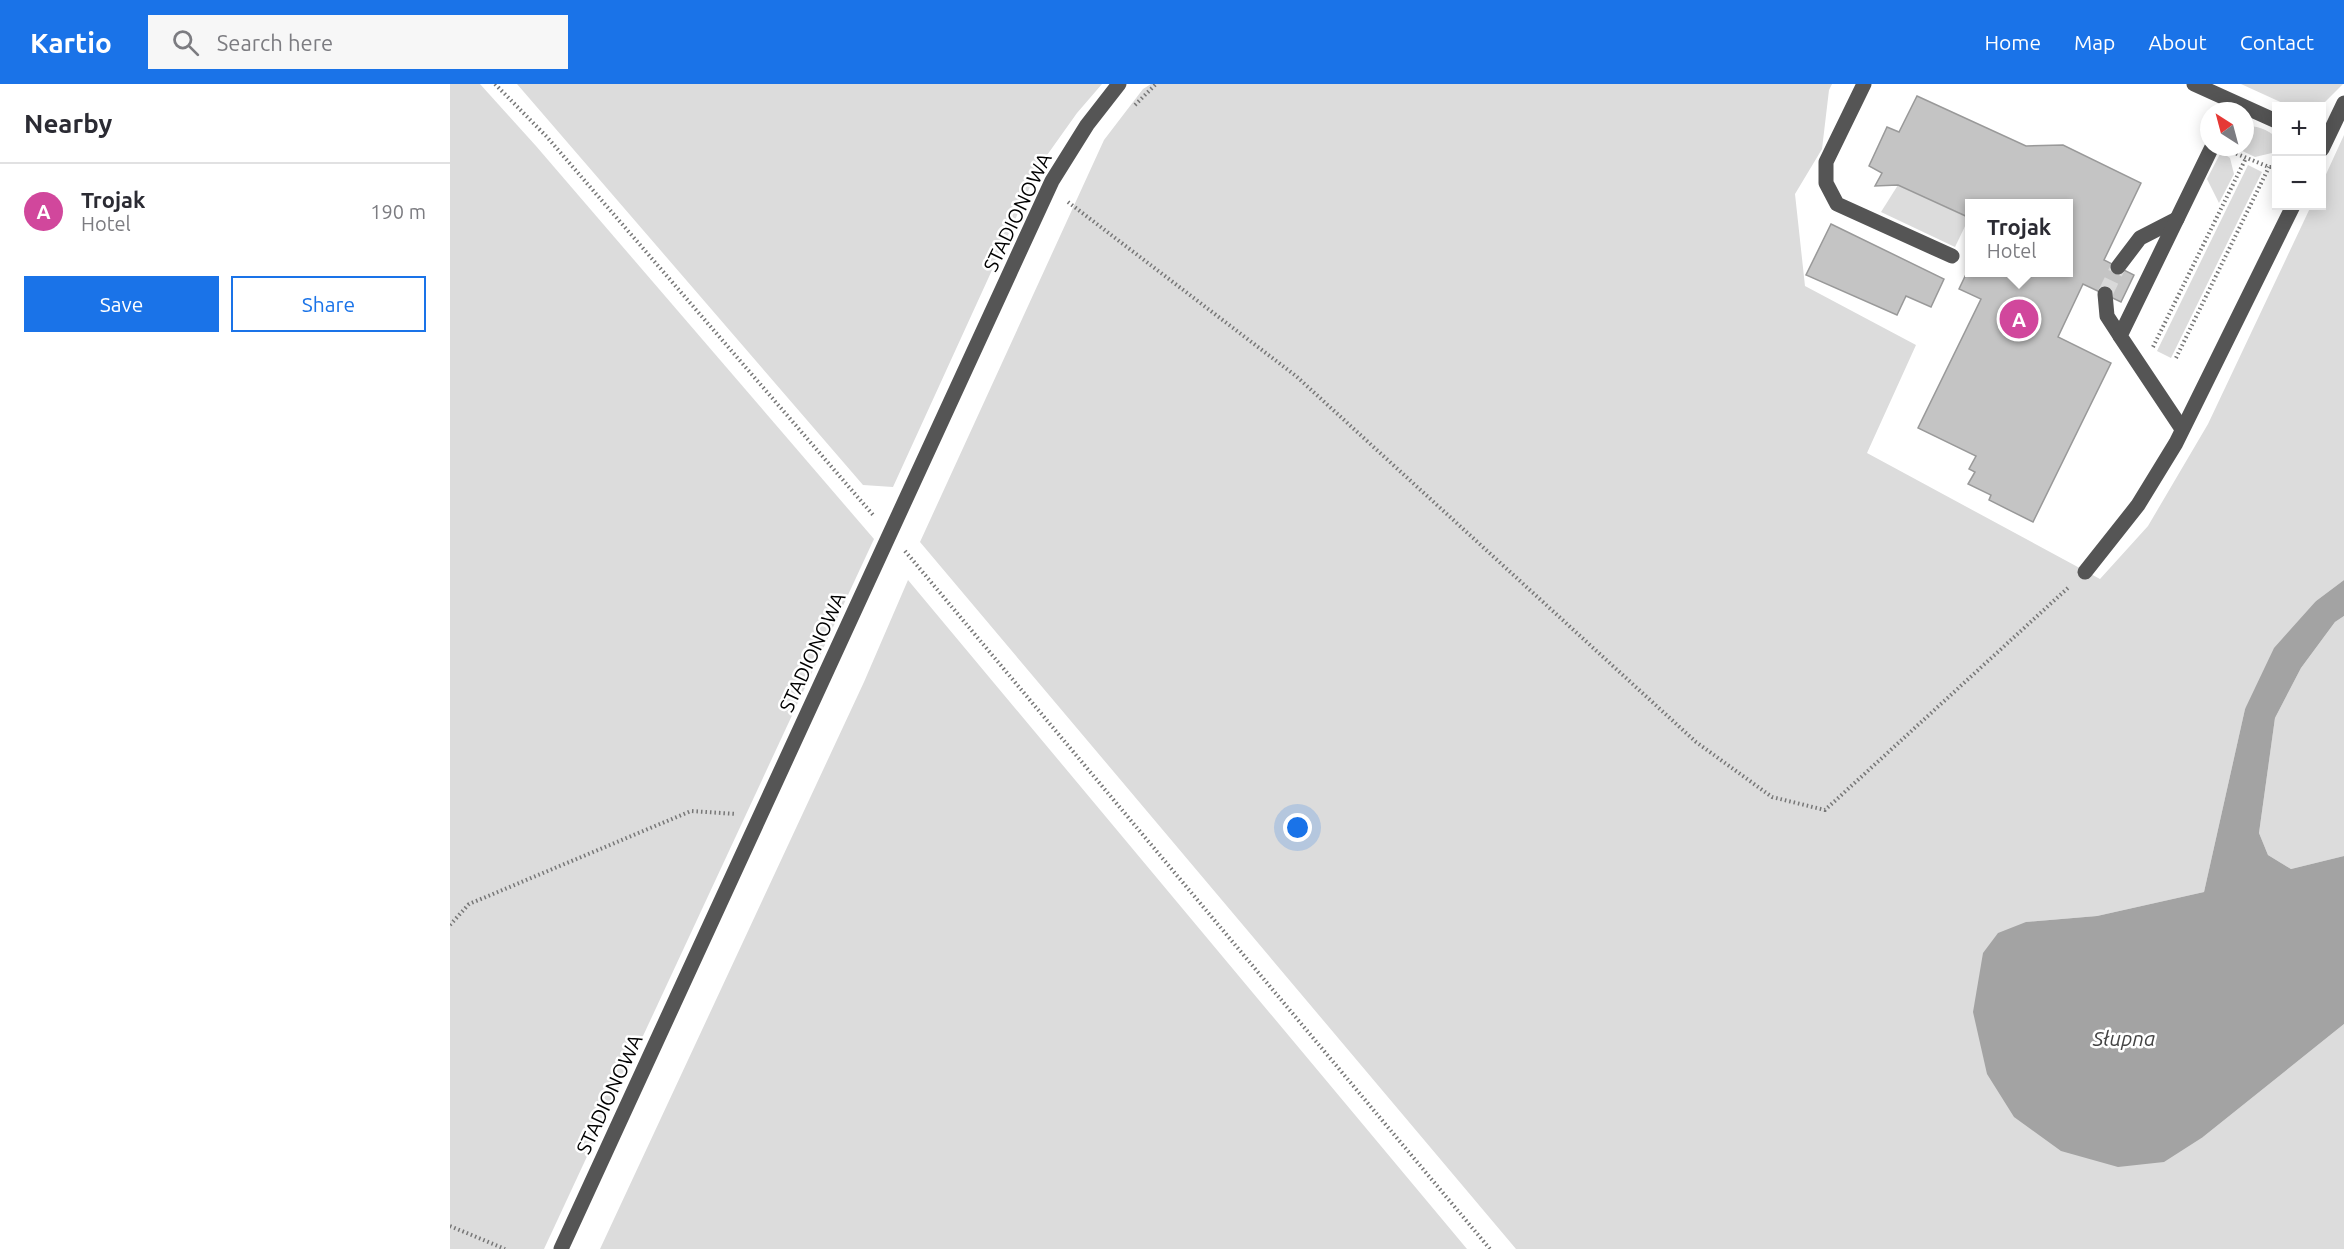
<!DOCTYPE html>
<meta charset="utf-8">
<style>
body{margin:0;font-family:Ubuntu,sans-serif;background:#f7f7f7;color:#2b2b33}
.controls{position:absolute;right:18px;top:18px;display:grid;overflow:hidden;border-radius:0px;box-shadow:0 3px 15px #0003}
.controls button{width:54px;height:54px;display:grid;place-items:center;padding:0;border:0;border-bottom:2px solid #e1e1e2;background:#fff;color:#2b2b33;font:30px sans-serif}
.compass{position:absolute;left:1750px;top:18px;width:54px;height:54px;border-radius:50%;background:#fff;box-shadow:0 3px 15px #0003;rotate:324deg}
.you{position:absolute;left:848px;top:744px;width:21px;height:21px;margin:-15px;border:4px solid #fff;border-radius:50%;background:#1a73e8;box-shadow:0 0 0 9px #1a73e833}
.badge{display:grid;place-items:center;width:39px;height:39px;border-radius:50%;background:#1a73e8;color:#fff;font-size:20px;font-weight:700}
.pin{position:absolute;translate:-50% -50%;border:3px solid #fff;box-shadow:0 2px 6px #0006}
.popup{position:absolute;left:1515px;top:115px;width:108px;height:78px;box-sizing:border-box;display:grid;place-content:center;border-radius:0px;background:#fff;filter:drop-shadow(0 2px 4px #0005);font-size:20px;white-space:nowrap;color:#7c7c81}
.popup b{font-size:22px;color:#2b2b33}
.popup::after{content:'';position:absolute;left:50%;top:100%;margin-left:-12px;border:12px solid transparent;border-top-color:#fff}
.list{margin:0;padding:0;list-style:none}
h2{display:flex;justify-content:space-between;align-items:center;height:78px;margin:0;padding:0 24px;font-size:26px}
h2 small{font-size:20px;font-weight:400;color:#7c7c81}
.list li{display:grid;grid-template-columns:39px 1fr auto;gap:18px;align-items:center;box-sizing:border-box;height:96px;padding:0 24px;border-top:2px solid #e1e1e2}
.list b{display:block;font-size:22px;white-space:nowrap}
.list p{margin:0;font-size:20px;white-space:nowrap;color:#7c7c81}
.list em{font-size:20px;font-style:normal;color:#7c7c81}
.actions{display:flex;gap:12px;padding:18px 24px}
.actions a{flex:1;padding:14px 0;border:2px solid #1a73e8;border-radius:0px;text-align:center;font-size:21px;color:#1a73e8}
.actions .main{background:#1a73e8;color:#fff}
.icon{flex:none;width:33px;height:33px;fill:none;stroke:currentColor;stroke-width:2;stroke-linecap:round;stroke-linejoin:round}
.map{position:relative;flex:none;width:1894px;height:1165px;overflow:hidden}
header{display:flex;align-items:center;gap:36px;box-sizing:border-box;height:84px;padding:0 30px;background:#1a73e8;color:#fff}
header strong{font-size:28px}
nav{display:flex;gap:33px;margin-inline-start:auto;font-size:21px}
.search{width:420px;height:54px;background:#f7f7f7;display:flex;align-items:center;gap:15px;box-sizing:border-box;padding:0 21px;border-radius:0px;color:#7c7c81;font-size:22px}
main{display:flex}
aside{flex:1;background:#fff}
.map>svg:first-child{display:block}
.green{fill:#dcdcdc}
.water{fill:#a3a3a3}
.building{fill:#c4c4c4;stroke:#999;stroke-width:1.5}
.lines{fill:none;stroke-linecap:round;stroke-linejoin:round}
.minor-tunnel{stroke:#d9d9d9;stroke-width:15;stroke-dasharray:15 8;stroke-linecap:butt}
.path{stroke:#777;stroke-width:4;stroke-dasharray:1.5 3;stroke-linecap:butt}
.minor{stroke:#555;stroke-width:15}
.labels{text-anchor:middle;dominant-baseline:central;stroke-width:5;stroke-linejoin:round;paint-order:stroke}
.street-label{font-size:20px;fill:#000;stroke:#fff}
.water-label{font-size:21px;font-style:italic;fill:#444;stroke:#fff}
</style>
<header>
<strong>Kartio</strong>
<div class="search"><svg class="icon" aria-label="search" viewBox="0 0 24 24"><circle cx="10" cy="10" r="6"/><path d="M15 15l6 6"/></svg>Search here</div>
<nav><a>Home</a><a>Map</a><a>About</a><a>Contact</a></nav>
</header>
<main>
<aside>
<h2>Nearby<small></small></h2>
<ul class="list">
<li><span class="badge" style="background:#d1479c">A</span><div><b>Trojak</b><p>Hotel</p></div><em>190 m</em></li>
</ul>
<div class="actions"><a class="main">Save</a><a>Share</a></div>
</aside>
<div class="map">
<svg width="1894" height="1165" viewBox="0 0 1894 1165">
<rect width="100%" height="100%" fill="#fff"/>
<g class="green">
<path d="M0 0H30L86 62 424 455 94 1165H0Z"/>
<path d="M67 0H652L627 29 590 81 443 403 413 401Z"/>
<path d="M701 0H1382L1379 6 1372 65 1345 110 1355 202 1466 261 1417 369 1650 495 1698 442 1758 340 1861 122H1872V99L1894 51V496L1866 517 1795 625 1754 808 1647 832 1576 838 1753 1053 1894 940V1165H1066L470 458 654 56 693 5Z"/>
<path d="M1791 0H1893L1873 20 1839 22Z"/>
<path d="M1795 42C1807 42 1817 45 1826 53V68L1805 73 1784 63H1795Z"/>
<path d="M1771 68 1780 74 1784 90 1769 119 1757 95Z"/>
<path d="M1798 81 1812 88 1721 274 1707 267Z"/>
<path d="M1448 101 1519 134 1505 163 1431 128Z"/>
<path d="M458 496 1017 1165H150L414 598Z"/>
<path d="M1894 532V772L1841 785 1818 771 1809 749 1825 634 1851 584 1885 538Z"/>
</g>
<path class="water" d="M1894 496V532L1885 538 1851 584 1825 634 1809 749 1818 771 1841 785 1894 772V940L1753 1053 1714 1078 1668 1083 1611 1067 1564 1033 1537 990 1523 928 1533 869 1548 849 1576 838 1647 832 1754 808 1795 625 1824 564 1866 517Z"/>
<g class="building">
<path d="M1467 12 1576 62 1613 61 1691 99 1654 176 1684 191 1671 218 1633 200 1608 253 1661 279 1583 438 1539 416 1541 411 1518 400 1525 388 1519 385 1526 372 1468 344 1531 215 1509 205 1520 182V188H1618V119H1520V134L1448 101 1425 102 1432 89 1419 82 1437 43 1449 48Z"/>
<path d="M1381 140 1494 195 1481 223 1456 212 1447 231 1356 191Z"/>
</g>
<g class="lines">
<path class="minor-tunnel" d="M1655 210 1668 183"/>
<g class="path">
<path d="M45 0 97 53 424 432"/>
<path d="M685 21 706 0"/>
<path d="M1782 68 1819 83H1826"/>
<path d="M618 118 846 292 1246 658 1322 713 1375 726 1620 502"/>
<path d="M1703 263 1796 74"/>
<path d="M1726 274 1819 83"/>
<path d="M455 467 1040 1165"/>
<path d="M0 841 19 820 241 727 286 730"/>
<path d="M0 1142 55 1165"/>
</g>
<g class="minor">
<path d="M1414 0 1376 78V99L1387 120 1502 172"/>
<path d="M1744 0 1826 37"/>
<path d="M1872 65 1894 19"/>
<path d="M1668 183 1690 154 1727 135"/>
<path d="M1655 210 1657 232 1670 252"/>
<path d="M1732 345 1670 252 1762 63"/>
<path d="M1635 488 1688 421 1726 359 1843 122"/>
<path d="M111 1165 602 97 637 41 669 0"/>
</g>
</g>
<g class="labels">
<g class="street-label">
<text transform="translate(567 128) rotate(-64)">STADIONOWA</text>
<text transform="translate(362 568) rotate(-65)">STADIONOWA</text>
<text transform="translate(159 1010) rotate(-65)">STADIONOWA</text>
</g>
<g class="water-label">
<text x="1674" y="954">Słupna</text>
</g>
</g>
</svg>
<div class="controls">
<button>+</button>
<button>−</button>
</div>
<svg class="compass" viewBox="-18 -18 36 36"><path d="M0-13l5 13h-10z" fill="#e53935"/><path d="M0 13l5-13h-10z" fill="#7c7c81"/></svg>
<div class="you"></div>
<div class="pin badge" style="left:1569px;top:235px;background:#d1479c">A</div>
<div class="popup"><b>Trojak</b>Hotel</div>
</div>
</main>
